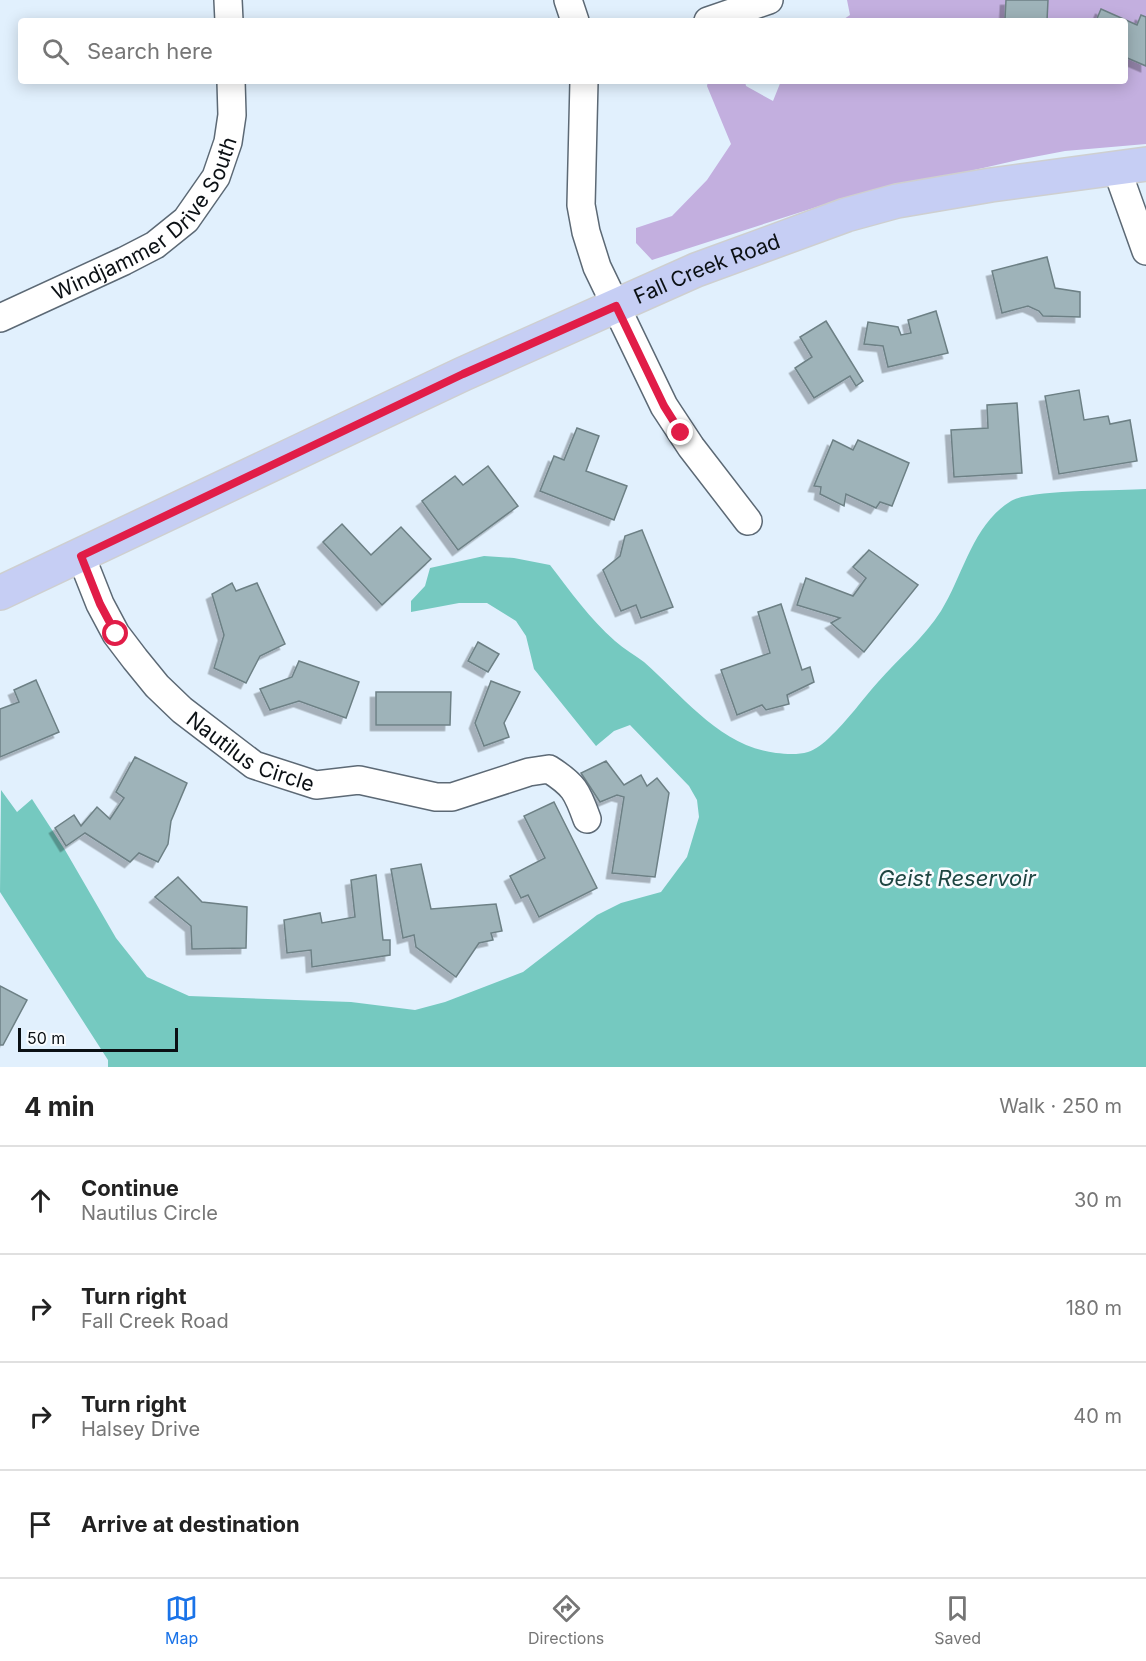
<!DOCTYPE html>
<meta charset="utf-8">
<style>
body{margin:0;font-family:Inter,sans-serif;background:#f2f2f2;color:#222}
.scale{position:absolute;left:18px;bottom:15px;width:160px;box-sizing:border-box;padding-left:6px;border:3px solid #0b1014;border-top:0;font-size:16px;line-height:21px;white-space:nowrap;color:#0b1014;-webkit-text-stroke:4px #f8fbfe;paint-order:stroke}
.stop{position:absolute;width:18px;height:18px;margin:-14px;border:4px solid #e11d48;border-radius:50%;background:#fff}
.stop.end{background:#e11d48;border-color:#fff;box-shadow:0 2px 6px #0008}
.list{margin:0;padding:0;list-style:none}
h2{display:flex;justify-content:space-between;align-items:center;height:78px;margin:0;padding:0 24px;font-size:26px}
h2 small{font-size:20px;font-weight:400;color:#767676}
.list li{display:grid;grid-template-columns:39px 1fr auto;gap:18px;align-items:center;box-sizing:border-box;height:108px;padding:0 24px;border-top:2px solid #e0e0e0}
.list b{display:block;font-size:22px;white-space:nowrap}
.list p{margin:0;font-size:20px;white-space:nowrap;color:#767676}
.list em{font-size:20px;font-style:normal;color:#767676}
.icon{flex:none;width:33px;height:33px;fill:none;stroke:currentColor;stroke-width:2;stroke-linecap:round;stroke-linejoin:round}
.map{position:relative;flex:none;width:1146px;height:1067px;overflow:hidden}
.search{position:absolute;background:#fff;box-shadow:0 3px 15px #0003;left:18px;right:18px;top:18px;height:66px;display:flex;align-items:center;gap:15px;box-sizing:border-box;padding:0 21px;border-radius:6px;color:#767676;font-size:22px}
.sheet{height:510px;background:#fff}
nav{display:flex;justify-content:space-around;align-items:center;box-sizing:border-box;height:84px;border-top:2px solid #e0e0e0;background:#fff;font-size:16px;color:#767676}
nav a{display:grid;justify-items:center;gap:3px}
nav .on{color:#1a73e8}
.map>svg:first-child{display:block}
.green{fill:#c3afdf}
.water{fill:#75c9c0}
.building{fill:#9eb3b9;stroke:#6d8085;stroke-width:1.5;filter:url(#shadow)}
.lines{fill:none;stroke-linecap:round;stroke-linejoin:round}
.minor-casing{stroke:#5c6975;stroke-width:30}
.major-casing{stroke:#cecfd0;stroke-width:36}
.minor{stroke:#fff;stroke-width:27}
.major{stroke:#c6cef4;stroke-width:33}
.route{stroke:#e11d48;stroke-width:8}
.labels{text-anchor:middle;dominant-baseline:central;stroke-width:5;stroke-linejoin:round;paint-order:stroke}
.street-label{font-size:21px;fill:#0b1014;stroke:#f8fbfe}
.water-label{font-size:22px;font-style:italic;fill:#1e4642;stroke:#f8fbfe}
</style>
<div class="map">
<svg width="1146" height="1067" viewBox="0 0 1146 1067">
<defs>
<filter id="shadow"><feDropShadow dx="-5.5" dy="5.5" stdDeviation="0" flood-color="#0004"/></filter>
</defs>
<rect width="100%" height="100%" fill="#e1f0fd"/>
<path class="green" d="M847 0H1146V144L1065 151 1018 160 826 204 652 260 636 243V228L672 216 707 180 731 144 707 86 708 81H745L746 86 773 101 781 81H1125V21H841L850 15Z"/>
<path class="water" d="M1146 489V1067H108V1060L0 892 1 790 17 812 32 799 65 850 116 938 147 977 189 996 351 1002 415 1010 445 1002 523 972 597 915 621 903 661 892 687 857 699 817 697 800 689 786 630 725 614 731 596 746 534 669 526 636 516 621 487 603H459L411 612V601L425 586 430 568 484 556 514 558 550 565C570 591 590 619 615 641 624 649 635 655 644 662 684 697 720 746 776 753 786 754 798 755 808 752 815 750 825 742 830 737 848 720 862 700 878 682 899 658 924 638 941 611 964 574 972 525 1011 501 1030 489 1119 491 1146 489Z"/>
<g class="building">
<path d="M1006 0H1048L1047 21H1001V19H1005Z"/>
<path d="M1101 9 1137 25 1141 15 1146 17V66L1125 57V21H1096Z"/>
<path d="M1047 257 1055 288 1080 292V317L1043 316 1039 311 1028 306 1002 313 992 271Z"/>
<path d="M936 311 948 353 888 367 883 346 864 344 868 322 898 327 901 335 911 333 908 320Z"/>
<path d="M826 321 863 381 856 386 850 376 814 398 795 368 812 357 800 337Z"/>
<path d="M1079 390 1084 420 1108 416 1110 424 1130 420 1137 461 1059 474 1045 396Z"/>
<path d="M1017 403 1022 473 954 477 951 430 988 428 987 405Z"/>
<path d="M577 428 599 436 586 471 627 486 614 520 540 491 554 456 564 460Z"/>
<path d="M833 440 853 450 858 440 909 463 892 506 880 502 876 508 846 494 844 506 820 494 821 487 814 486Z"/>
<path d="M488 466 518 506 458 550 422 501 455 476 463 485Z"/>
<path d="M342 524 371 555 401 527 431 559 382 605 323 542Z"/>
<path d="M642 530 673 607 641 618 636 605 621 611 603 570 620 556 625 536Z"/>
<path d="M869 550 918 585 864 652 831 623 840 618 797 605 806 578 853 596 866 578 853 567Z"/>
<path d="M232 583 236 591 257 583 285 644 260 656 246 683 214 668 224 635 212 594Z"/>
<path d="M781 604 802 670 810 667 814 682 787 695 789 704 766 710 762 705 737 715 721 670 770 653 758 612Z"/>
<path d="M478 642 499 654 488 672 468 661Z"/>
<path d="M299 661 359 682 346 718 299 701 270 710 260 689 292 677Z"/>
<path d="M36 680 59 732 0 757V709L19 702 14 690Z"/>
<path d="M491 681 520 692 504 723 509 737 484 746 475 723Z"/>
<path d="M376 692H451L450 725H376Z"/>
<path d="M135 757 187 783 171 821 168 844 158 862 139 853 130 862 85 833 66 846 55 828 74 815 81 826 97 807 110 819 124 798 116 792Z"/>
<path d="M606 761 624 785 641 775 647 786 657 778 669 793 655 877 612 873 624 797 617 795 600 802 581 773Z"/>
<path d="M554 802 597 888 539 917 528 895 521 898 510 876 545 858 524 816Z"/>
<path d="M421 864 431 909 496 904 502 931 491 933 493 940 479 943 456 977 416 947 414 935 403 938 391 869Z"/>
<path d="M376 875 383 940H390V955L312 967 311 950 287 953 284 920 320 913 322 923 355 917 351 880Z"/>
<path d="M178 877 202 902 247 907 246 948 192 949 191 926 155 897Z"/>
<path d="M0 986 27 1000 3 1045H0Z"/>
</g>
<g class="lines">
<defs>
<g id="minor">
<path d="M228 0 229 21"/>
<path d="M568 0 575 21"/>
<path d="M708 21 769 0"/>
<path d="M584 81 581 205 586 232 597 267 664 406 691 447 748 521"/>
<path d="M1116 167 1146 251"/>
<path id="s1" d="M0 318 124 261 155 245 186 220 216 177 228 142 232 115 231 81"/>
<path id="s2" d="M81 556 100 604 116 634 135 659 157 686 182 710 254 765 316 785 359 780 436 797H452L529 772 549 769C574 785 577 791 587 819"/>
</g>
<g id="major">
<path id="s3" d="M0 593 463 374 696 270 846 215 897 201 991 185 1146 164"/>
</g>
</defs>
<use href="#minor" class="minor-casing"/>
<use href="#major" class="major-casing"/>
<use href="#minor" class="minor"/>
<use href="#major" class="major"/>
</g>
<g class="lines">
<path class="route" d="M116 634 100 604 81 556 463 374 616 306 664 406 681 433"/>
</g>
<g class="labels">
<g class="street-label">
<text stroke="none"><textPath href="#s1" startOffset="182">Windjammer Drive South</textPath></text>
<text stroke="none"><textPath href="#s3" startOffset="778">Fall Creek Road</textPath></text>
<text stroke="none"><textPath href="#s2" startOffset="268">Nautilus Circle</textPath></text>
</g>
<g class="water-label">
<text x="957" y="878">Geist Reservoir</text>
</g>
</g>
</svg>
<div class="scale">50 m</div>
<div class="stop" style="left:116px;top:634px"></div>
<div class="stop end" style="left:681px;top:433px"></div>
<div class="search"><svg class="icon" aria-label="search" viewBox="0 0 24 24"><circle cx="10" cy="10" r="6"/><path d="M15 15l6 6"/></svg>Search here</div>
</div>
<section class="sheet">
<h2>4 min<small>Walk · 250 m</small></h2>
<ul class="list">
<li><svg class="icon" aria-label="ahead" viewBox="0 0 24 24"><path d="M12 20V5M6 11l6-6 6 6"/></svg><div><b>Continue</b><p>Nautilus Circle</p></div><em>30 m</em></li>
<li><svg class="icon" aria-label="right" viewBox="0 0 24 24"><path d="M7 20v-9h11M14 6l5 5-5 5"/></svg><div><b>Turn right</b><p>Fall Creek Road</p></div><em>180 m</em></li>
<li><svg class="icon" aria-label="right" viewBox="0 0 24 24"><path d="M7 20v-9h11M14 6l5 5-5 5"/></svg><div><b>Turn right</b><p>Halsey Drive</p></div><em>40 m</em></li>
<li><svg class="icon" aria-label="arrive" viewBox="0 0 24 24"><path d="M6 21V4h12l-3 4 3 4H6"/></svg><div><b>Arrive at destination</b></div></li>
</ul>
</section>
<nav>
<a class="on"><svg class="icon" aria-label="map" viewBox="0 0 24 24"><path d="M3 6l6-2 6 2 6-2v14l-6 2-6-2-6 2zM9 4v14M15 6v14"/></svg>Map</a>
<a><svg class="icon" aria-label="directions" viewBox="0 0 24 24"><path d="M12 3l9 9-9 9-9-9zM9 14v-3h6M13 9l2 2-2 2"/></svg>Directions</a>
<a><svg class="icon" aria-label="saved" viewBox="0 0 24 24"><path d="M7 4h10v16l-5-4-5 4z"/></svg>Saved</a>
</nav>
